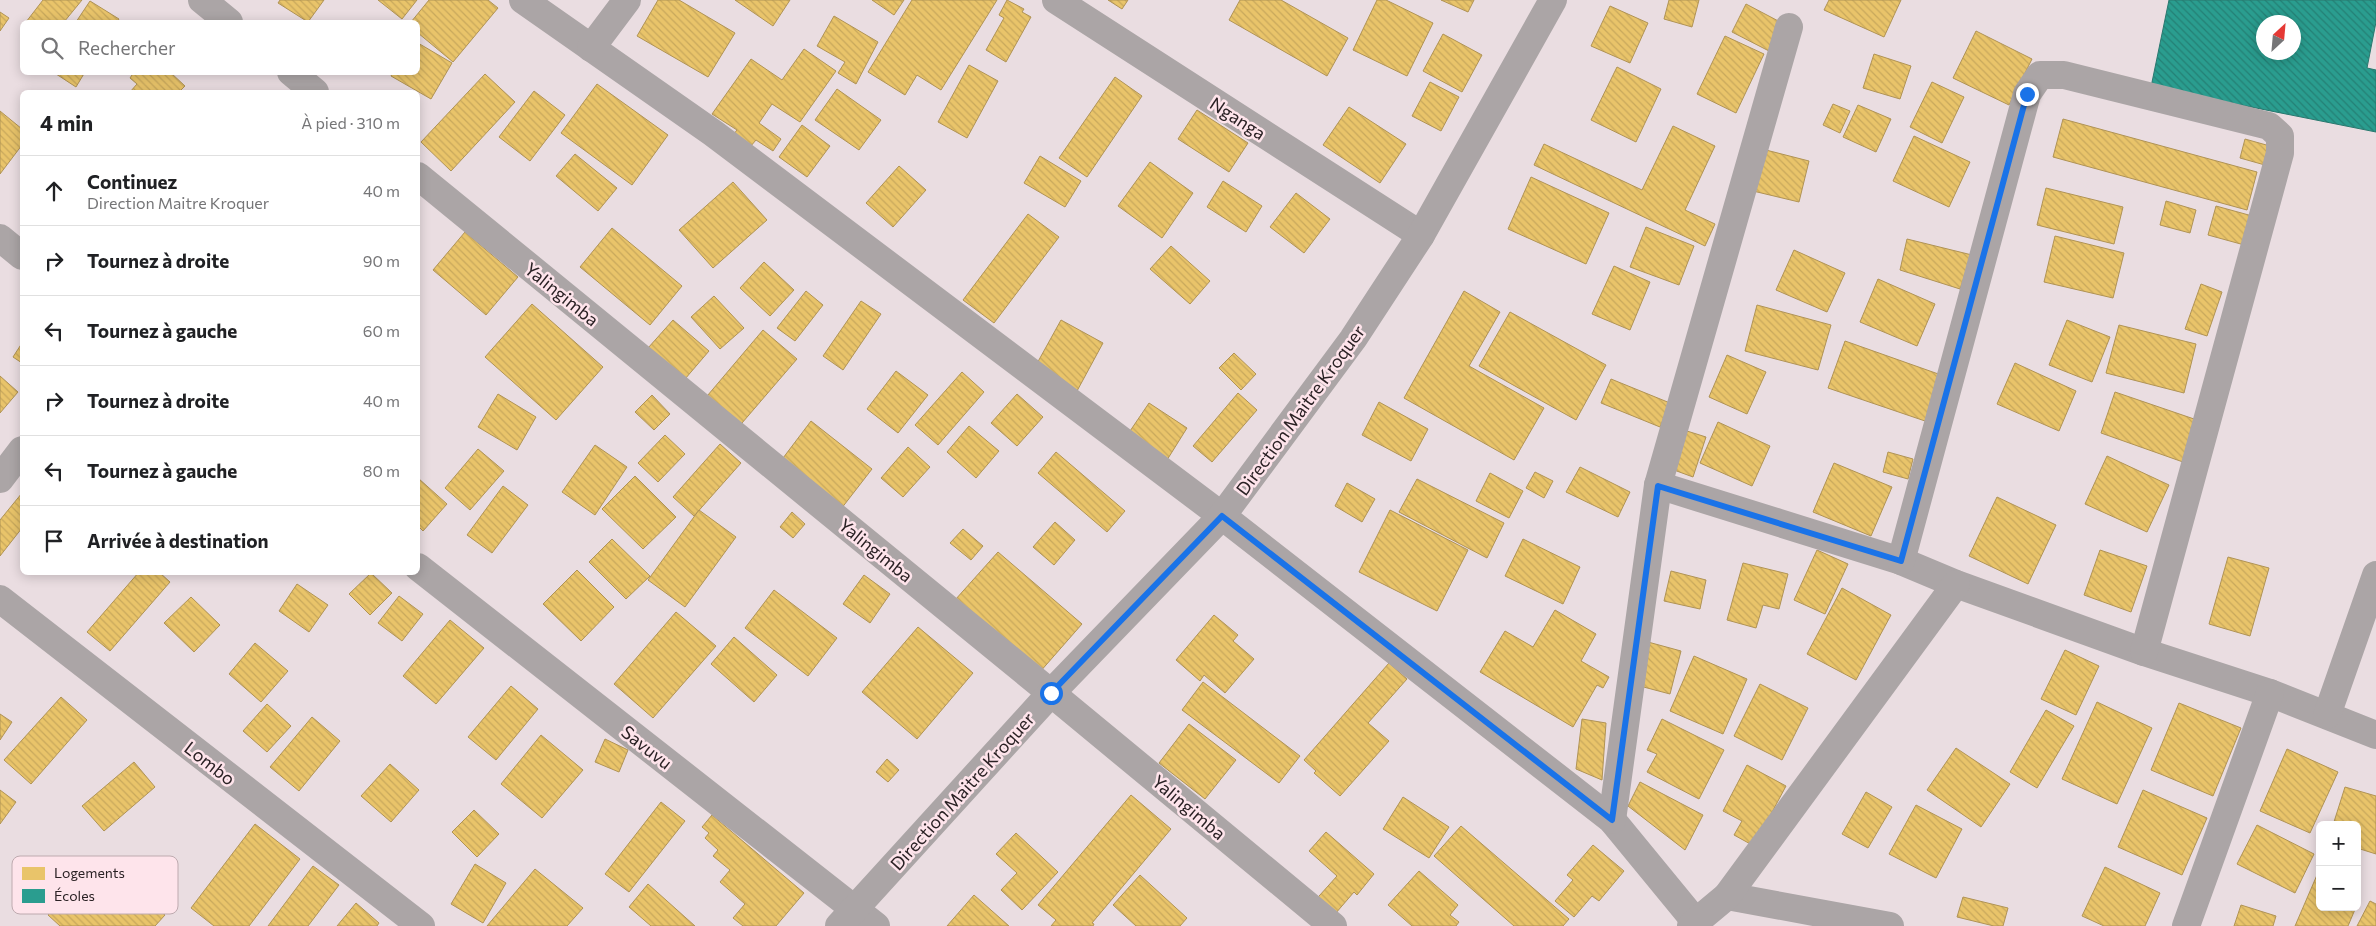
<!DOCTYPE html>
<html lang="fr">
<meta charset="utf-8">
<style>
body{margin:0;font-family:Commissioner,sans-serif;background:#f6f6f6;color:#202124}
.controls{position:absolute;right:15px;bottom:15px;display:grid;overflow:hidden;border-radius:8px;box-shadow:0 2px 12px #0003}
.controls button{width:45px;height:45px;display:grid;place-items:center;padding:0;border:0;border-bottom:1px solid #e0e0e0;background:#fff;color:#202124;font:25px sans-serif}
.compass{position:absolute;left:2256px;top:15px;width:45px;height:45px;border-radius:50%;background:#fff;box-shadow:0 2px 12px #0003;rotate:26deg}
.stop{position:absolute;width:15px;height:15px;margin:-11px;border:4px solid #1a73e8;border-radius:50%;background:#fff}
.stop.end{background:#1a73e8;border-color:#fff;box-shadow:0 1px 5px #0008}
.list{margin:0;padding:0;list-style:none}
h2{display:flex;justify-content:space-between;align-items:center;height:65px;margin:0;padding:0 20px;font-size:21px}
h2 small{font-size:16px;font-weight:400;color:#757577}
.list li{display:grid;grid-template-columns:32px 1fr auto;gap:15px;align-items:center;box-sizing:border-box;height:70px;padding:0 20px;border-top:1px solid #e0e0e0}
.list b{display:block;font-size:19px;white-space:nowrap}
.list p{margin:0;font-size:16px;white-space:nowrap;color:#757577}
.list em{font-size:16px;font-style:normal;color:#757577}
.icon{flex:none;width:28px;height:28px;fill:none;stroke:currentColor;stroke-width:2;stroke-linecap:round;stroke-linejoin:round}
.map{position:relative;flex:none;width:2376px;height:926px;overflow:hidden}
.search{position:absolute;background:#fff;box-shadow:0 2px 12px #0003;left:20px;top:20px;width:400px;height:55px;display:flex;align-items:center;gap:12px;box-sizing:border-box;padding:0 18px;border-radius:8px;color:#757577;font-size:19px}
.panel{position:absolute;background:#fff;box-shadow:0 2px 12px #0003;left:20px;top:90px;width:400px;height:485px;border-radius:8px}
.map>svg:first-child{display:block}
.homes{fill:url(#homes-back-hatch);stroke:#b09355}
.schools{fill:url(#schools-back-hatch);stroke:#2a786f;fill-rule:evenodd}
.lines{fill:none;stroke-linecap:round;stroke-linejoin:round}
.street{stroke:#aba5a6;stroke-width:28}
.route{stroke:#1a73e8;stroke-width:6}
.labels{text-anchor:middle;dominant-baseline:central;stroke-width:5;stroke-linejoin:round;paint-order:stroke}
.street-label{font-size:18px;fill:#2a2124;stroke:#fee4eb}
.key{fill:#fee4eb;stroke:#beaaaf;stroke-width:1}
.key-label{font-size:14px;fill:#2a2124}
</style>
<div class="map">
<svg width="2376" height="926" viewBox="0 0 2376 926">
<defs>
<pattern id="homes-back-hatch" width="6" height="6" patternUnits="userSpaceOnUse" patternTransform="scale(1.25)"><rect width="6" height="6" fill="#e9c46a"/><path d="M-1 5l2 2M0 0l6 6M5-1l2 2" fill="none" stroke="#c8a85c"/></pattern>
<pattern id="schools-back-hatch" width="6" height="6" patternUnits="userSpaceOnUse" patternTransform="scale(1.25)"><rect width="6" height="6" fill="#2a9d8f"/><path d="M-1 5l2 2M0 0l6 6M5-1l2 2" fill="none" stroke="#248075"/></pattern>
</defs>
<rect width="100%" height="100%" fill="#eadde1"/>
<g class="homes">
<path d="M43 0H82L64 22H26Z"/>
<path d="M280 0H324L308 22 278 3Z"/>
<path d="M378 0H417L402 19Z"/>
<path d="M429 0H488L498 8 453 62 418 33V22H411Z"/>
<path d="M658 0H679L735 33 708 77 637 36Z"/>
<path d="M735 0H790L773 26Z"/>
<path d="M872 0H904L894 15Z"/>
<path d="M912 0H997L941 90 917 75 905 95 868 72Z"/>
<path d="M1007 0 1024 9 1022 12 1031 17 1006 62 986 50 1004 18 999 15Z"/>
<path d="M1108 0H1128L1122 9Z"/>
<path d="M1240 0H1281L1348 38 1327 76 1229 20Z"/>
<path d="M1377 0H1386L1433 23 1407 76 1353 50Z"/>
<path d="M1441 0H1474L1468 12Z"/>
<path d="M1669 0H1699L1692 27 1664 19Z"/>
<path d="M1829 0H1901L1884 37 1824 10Z"/>
<path d="M90 1 119 19 117 22H76Z"/>
<path d="M1746 4 1784 24 1769 51 1732 32Z"/>
<path d="M1610 6 1648 23 1630 63 1591 46Z"/>
<path d="M0 12 9 18 0 31Z"/>
<path d="M834 16 878 42 856 84 838 73 845 62 817 46Z"/>
<path d="M1976 31 2032 59 2009 105 1953 78Z"/>
<path d="M1443 34 1482 55 1462 92 1423 71Z"/>
<path d="M1725 36 1764 54 1736 113 1697 94Z"/>
<path d="M418 43 452 63 431 99 391 76 393 72H418Z"/>
<path d="M804 49 836 71 800 122 772 104 759 123 781 139 773 151 756 140 750 147 733 135 737 130 712 114 751 59 782 80Z"/>
<path d="M1874 54 1911 66 1900 99 1863 88Z"/>
<path d="M969 65 998 81 967 138 938 122Z"/>
<path d="M1617 67 1661 89 1636 142 1591 120Z"/>
<path d="M53 72H85L76 87Z"/>
<path d="M134 72H170L185 86 179 92H130L137 84 130 78Z"/>
<path d="M485 74 515 102 451 171 421 142Z"/>
<path d="M1115 77 1142 96 1087 177 1059 158Z"/>
<path d="M1430 82 1459 97 1441 131 1412 116Z"/>
<path d="M1932 82 1964 97 1942 143 1910 127Z"/>
<path d="M597 84 668 135 632 185 561 133Z"/>
<path d="M837 89 881 120 859 150 815 120Z"/>
<path d="M534 91 565 115 530 161 499 137Z"/>
<path d="M1833 104 1850 111 1840 133 1823 125Z"/>
<path d="M1858 105 1891 119 1876 152 1843 137Z"/>
<path d="M1349 107 1406 144 1380 183 1323 145Z"/>
<path d="M1197 110 1248 143 1229 172 1178 139Z"/>
<path d="M0 111 22 129V145L0 174Z"/>
<path d="M2063 119 2257 172 2247 210 2053 157Z"/>
<path d="M802 125 830 146 807 177 779 157Z"/>
<path d="M1673 126 1715 146 1685 210 1715 224 1705 246 1534 165 1544 144 1642 190Z"/>
<path d="M1914 136 1970 162 1949 207 1893 181Z"/>
<path d="M2245 139 2277 148 2272 167 2240 158Z"/>
<path d="M1762 149 1809 161 1799 202 1753 191Z"/>
<path d="M575 154 617 188 598 211 556 176Z"/>
<path d="M1040 156 1081 181 1065 207 1024 183Z"/>
<path d="M1150 162 1193 193 1162 238 1118 206Z"/>
<path d="M899 166 926 190 893 227 866 203Z"/>
<path d="M1531 177 1609 213 1586 264 1508 229Z"/>
<path d="M1223 181 1262 206 1246 232 1207 207Z"/>
<path d="M733 182 767 220 713 268 679 230Z"/>
<path d="M2046 188 2123 207 2114 244 2037 225Z"/>
<path d="M1296 193 1330 219 1304 253 1270 227Z"/>
<path d="M2166 201 2196 210 2190 233 2160 225Z"/>
<path d="M2216 206 2256 217 2248 246 2208 235Z"/>
<path d="M1028 214 1059 237 994 323 963 300Z"/>
<path d="M1646 227 1694 246 1679 285 1630 267Z"/>
<path d="M612 228 682 286 650 325 580 267Z"/>
<path d="M465 232 518 277 486 315 433 270Z"/>
<path d="M2055 236 2124 253 2113 298 2044 282Z"/>
<path d="M1907 239 1972 255 1960 289 1900 270Z"/>
<path d="M1171 246 1210 281 1190 304 1150 269Z"/>
<path d="M1794 250 1845 273 1827 312 1776 290Z"/>
<path d="M764 262 794 290 770 316 740 288Z"/>
<path d="M1614 266 1650 282 1630 330 1592 314Z"/>
<path d="M1878 279 1935 304 1917 346 1860 322Z"/>
<path d="M2201 284 2222 292 2207 336 2185 329Z"/>
<path d="M806 291 823 305 795 341 777 328Z"/>
<path d="M1464 291 1500 312 1469 366 1544 408 1514 460 1404 398Z"/>
<path d="M714 296 744 328 720 349 691 317Z"/>
<path d="M861 301 881 314 843 370 823 356Z"/>
<path d="M532 304 603 367 556 420 485 357Z"/>
<path d="M1757 305 1831 325 1818 370 1745 351Z"/>
<path d="M1510 312 1606 365 1576 420 1479 366Z"/>
<path d="M673 320 709 351 685 379 648 348Z"/>
<path d="M1061 320 1103 343 1077 391 1035 367Z"/>
<path d="M2067 320 2110 337 2092 382 2049 365Z"/>
<path d="M2119 325 2196 344 2184 393 2106 373Z"/>
<path d="M763 330 797 359 736 430 702 402Z"/>
<path d="M1845 341 1944 376 1928 422 1828 388Z"/>
<path d="M22 343V363L13 357Z"/>
<path d="M1234 353 1256 374 1241 390 1219 368Z"/>
<path d="M1727 355 1766 372 1747 414 1709 397Z"/>
<path d="M2015 363 2076 391 2059 431 1997 404Z"/>
<path d="M896 371 928 395 898 433 867 409Z"/>
<path d="M962 372 984 392 938 445 915 425Z"/>
<path d="M0 376 18 392 0 413Z"/>
<path d="M1611 379 1670 403 1660 427 1601 403Z"/>
<path d="M2115 392 2197 420 2183 462 2101 433Z"/>
<path d="M1238 393 1257 410 1212 462 1193 446Z"/>
<path d="M498 394 536 417 517 450 478 427Z"/>
<path d="M1017 394 1043 417 1017 446 991 423Z"/>
<path d="M652 395 670 414 654 430 635 412Z"/>
<path d="M1379 402 1428 429 1411 461 1362 435Z"/>
<path d="M1149 403 1187 428 1167 460 1128 434Z"/>
<path d="M811 421 872 469 841 509 780 462Z"/>
<path d="M1718 422 1770 446 1752 486 1700 463Z"/>
<path d="M969 426 999 451 976 478 947 452Z"/>
<path d="M1687 431 1706 437 1693 477 1674 470Z"/>
<path d="M665 435 685 454 658 482 638 463Z"/>
<path d="M720 444 741 463 694 516 673 497Z"/>
<path d="M595 445 627 467 595 515 562 492Z"/>
<path d="M908 447 930 467 903 497 881 478Z"/>
<path d="M478 449 504 471 470 510 445 488Z"/>
<path d="M1056 452 1125 511 1107 532 1038 473Z"/>
<path d="M1888 452 1913 459 1908 479 1883 472Z"/>
<path d="M2107 456 2169 485 2147 532 2085 504Z"/>
<path d="M1834 463 1892 487 1871 536 1813 512Z"/>
<path d="M1580 467 1630 492 1618 517 1566 492Z"/>
<path d="M1535 472 1553 481 1544 498 1526 488Z"/>
<path d="M1490 473 1523 491 1509 518 1476 501Z"/>
<path d="M635 476 676 517 643 549 602 509Z"/>
<path d="M418 478 447 504 423 531 418 526Z"/>
<path d="M1417 479 1504 523 1487 558 1399 512Z"/>
<path d="M1347 483 1375 499 1362 522 1335 506Z"/>
<path d="M503 486 528 505 492 553 467 535Z"/>
<path d="M22 493V528L0 556V520Z"/>
<path d="M1997 497 2056 525 2028 584 1969 556Z"/>
<path d="M699 510 736 537 685 607 648 580Z"/>
<path d="M1390 510 1468 550 1437 611 1359 572Z"/>
<path d="M792 512 805 524 793 538 780 527Z"/>
<path d="M1055 522 1075 540 1054 565 1033 547Z"/>
<path d="M963 529 983 546 971 560 950 543Z"/>
<path d="M612 539 650 576 626 599 589 562Z"/>
<path d="M1523 539 1580 567 1563 604 1505 576Z"/>
<path d="M1817 550 1848 564 1825 614 1794 600Z"/>
<path d="M2100 550 2147 566 2131 612 2084 595Z"/>
<path d="M998 552 1082 624 1039 673 955 600Z"/>
<path d="M2228 557 2269 568 2250 636 2209 624Z"/>
<path d="M1743 563 1788 574 1779 609 1763 605 1756 628 1727 620Z"/>
<path d="M577 570 614 607 581 641 543 604Z"/>
<path d="M1671 571 1706 580 1700 609 1664 601Z"/>
<path d="M139 572H159L170 582 110 651 87 632Z"/>
<path d="M371 573 392 593 370 615 349 594Z"/>
<path d="M864 575 890 594 870 623 843 604Z"/>
<path d="M297 584 328 605 309 632 279 611Z"/>
<path d="M1842 588 1891 615 1856 680 1807 654Z"/>
<path d="M774 590 837 638 808 676 745 628Z"/>
<path d="M399 596 423 614 402 641 378 623Z"/>
<path d="M191 597 220 625 194 652 164 623Z"/>
<path d="M1555 610 1596 634 1581 661 1609 677 1603 688 1597 685 1573 727 1480 672 1505 631 1533 647Z"/>
<path d="M676 612 716 646 653 718 614 684Z"/>
<path d="M1214 615 1238 635 1233 641 1254 659 1225 693 1204 675 1200 681 1176 660Z"/>
<path d="M450 620 484 648 436 704 403 676Z"/>
<path d="M918 627 973 673 917 739 862 692Z"/>
<path d="M734 637 777 675 754 702 711 664Z"/>
<path d="M1648 642 1681 651 1670 694 1636 685Z"/>
<path d="M255 643 288 671 261 702 229 674Z"/>
<path d="M2065 650 2099 666 2076 715 2041 699Z"/>
<path d="M1694 656 1747 679 1723 734 1670 711Z"/>
<path d="M1389 663 1407 679 1368 723 1389 741 1340 796 1314 773 1316 771 1304 760Z"/>
<path d="M1203 682 1300 756 1279 783 1182 710Z"/>
<path d="M1760 684 1808 708 1782 760 1734 736Z"/>
<path d="M511 686 538 709 496 760 468 737Z"/>
<path d="M61 697 87 720 31 784 4 760Z"/>
<path d="M2097 702 2152 728 2117 804 2062 779Z"/>
<path d="M2179 703 2241 728 2213 796 2151 770Z"/>
<path d="M267 704 291 726 267 752 243 731Z"/>
<path d="M2046 710 2074 726 2037 788 2010 772Z"/>
<path d="M0 714 12 722 0 740Z"/>
<path d="M312 717 340 741 299 791 270 767Z"/>
<path d="M1582 719 1606 723 1602 780 1576 769Z"/>
<path d="M1662 719 1724 750 1699 799 1647 772 1657 754 1647 750Z"/>
<path d="M1189 724 1236 760 1205 799 1159 763Z"/>
<path d="M541 735 583 770 542 818 501 784Z"/>
<path d="M605 739 628 750 619 772 595 762Z"/>
<path d="M1956 748 2010 784 1981 827 1927 790Z"/>
<path d="M2287 749 2338 772 2310 833 2260 811Z"/>
<path d="M887 759 899 770 888 782 876 772Z"/>
<path d="M134 762 155 787 104 831 82 806Z"/>
<path d="M390 764 419 790 391 822 361 796Z"/>
<path d="M1747 765 1786 786 1754 846 1734 835 1742 821 1723 811Z"/>
<path d="M1640 782 1703 815 1685 850 1628 806Z"/>
<path d="M2345 787 2376 796V854L2357 848V825H2333Z"/>
<path d="M0 790 16 802 0 824Z"/>
<path d="M2143 790 2207 818 2182 875 2118 847Z"/>
<path d="M1866 792 1892 807 1868 848 1842 834Z"/>
<path d="M1131 795 1171 829 1092 923 1094 924 1093 926H1051L1056 920 1038 905Z"/>
<path d="M1403 797 1449 827 1429 858 1383 829Z"/>
<path d="M661 802 685 821 629 892 605 874Z"/>
<path d="M1916 805 1962 829 1936 878 1889 854Z"/>
<path d="M474 810 499 834 477 857 452 832Z"/>
<path d="M712 815 804 893 776 926H743L733 918 745 904 720 882 730 870 713 856 718 850 705 838 709 833 702 827Z"/>
<path d="M255 824 300 859 249 926H214L191 908Z"/>
<path d="M2257 825 2314 854 2295 893 2237 864Z"/>
<path d="M1461 826 1569 919 1563 926H1514L1434 856Z"/>
<path d="M1326 832 1374 874 1357 895 1354 892 1329 921 1311 905 1337 876 1309 851Z"/>
<path d="M1016 833 1058 872 1022 910 1001 890 1017 873 996 854Z"/>
<path d="M1593 845 1624 871 1599 901 1592 896 1574 917 1555 901 1573 880 1567 875Z"/>
<path d="M100 857 165 915 155 926H60L48 915Z"/>
<path d="M475 864 506 883 483 923 451 904Z"/>
<path d="M313 866 339 885 308 926H268Z"/>
<path d="M2105 867 2160 893 2145 926H2104L2082 916Z"/>
<path d="M535 869 583 908 567 926H487Z"/>
<path d="M1419 871 1458 905 1450 915 1459 922 1456 926H1412L1388 905Z"/>
<path d="M1140 875 1187 918 1180 926H1136L1113 905Z"/>
<path d="M2317 875 2320 876V907H2356L2348 926H2295Z"/>
<path d="M648 884 695 926H651L629 907Z"/>
<path d="M974 895 1009 926H947Z"/>
<path d="M1963 897 2008 908 2003 926H1994L1957 917Z"/>
<path d="M2370 901 2376 904V926H2357Z"/>
<path d="M356 903 379 923 377 926H337Z"/>
<path d="M2241 905 2276 916 2273 926H2234Z"/>
</g>
<path class="schools" d="M2169 0H2376V22L2367 68 2376 70V132L2151 87ZM2264 22H2294V52H2264Z"/>
<g class="lines">
<g class="street">
<path d="M202 0 229 22"/>
<path d="M523 0 713 133 1222 516 1612 820 1699 926"/>
<path d="M1056 0 1421 235"/>
<path d="M591 48 627 0"/>
<path d="M291 72 315 92"/>
<path d="M418 176 1051 693 1333 926"/>
<path d="M0 238 22 256"/>
<path d="M0 479 22 450"/>
<path d="M1658 485 1901 561 1956 584 2144 652 2270 693 2376 735"/>
<path d="M1901 561 2027 94 2040 75H2064L2269 126 2280 136V153L2144 652"/>
<path d="M418 567 876 926"/>
<path d="M0 599 421 926"/>
<path d="M2327 715 2376 575"/>
<path d="M1612 820 1658 485 1789 27"/>
<path d="M1727 896 1890 926"/>
<path d="M839 926 1051 693 1222 516 1353 339 1421 235 1553 0"/>
<path d="M1691 926 1727 896 1956 584"/>
<path d="M2186 926 2270 693"/>
</g>
</g>
<g class="lines">
<path class="route" d="M1051 693 1222 516 1612 820 1658 486 1901 561 2027 94"/>
</g>
<g class="labels">
<g class="street-label">
<text transform="translate(1238 118) rotate(33)">Nganga</text>
<text transform="translate(562 294) rotate(39)">Yalingimba</text>
<text transform="translate(1300 410) rotate(-54)">Direction Maitre Kroquer</text>
<text transform="translate(876 550) rotate(39)">Yalingimba</text>
<text transform="translate(647 747) rotate(38)">Savuvu</text>
<text transform="translate(210 763) rotate(38)">Lombo</text>
<text transform="translate(962 791) rotate(-48)">Direction Maitre Kroquer</text>
<text transform="translate(1189 807) rotate(40)">Yalingimba</text>
</g>
</g>
<rect x="12" y="856" width="166" height="58" rx="8" class="key"/>
<rect x="22" y="867" width="23" height="13" fill="#e9c46a"/>
<rect x="22" y="889" width="23" height="14" fill="#2a9d8f"/>
<g class="key-label">
<text x="54" y="878">Logements</text>
<text x="54" y="901">Écoles</text>
</g>
</svg>
<div class="controls">
<button>+</button>
<button>−</button>
</div>
<svg class="compass" viewBox="-18 -18 36 36"><path d="M0-13l5 13h-10z" fill="#e53935"/><path d="M0 13l5-13h-10z" fill="#757577"/></svg>
<div class="stop" style="left:1051px;top:693px"></div>
<div class="stop end" style="left:2027px;top:94px"></div>
<div class="search"><svg class="icon" aria-label="search" viewBox="0 0 24 24"><circle cx="10" cy="10" r="6"/><path d="M15 15l6 6"/></svg>Rechercher</div>
<section class="panel">
<h2>4 min<small>À pied · 310 m</small></h2>
<ul class="list">
<li><svg class="icon" aria-label="ahead" viewBox="0 0 24 24"><path d="M12 20V5M6 11l6-6 6 6"/></svg><div><b>Continuez</b><p>Direction Maitre Kroquer</p></div><em>40 m</em></li>
<li><svg class="icon" aria-label="right" viewBox="0 0 24 24"><path d="M7 20v-9h11M14 6l5 5-5 5"/></svg><div><b>Tournez à droite</b></div><em>90 m</em></li>
<li><svg class="icon" aria-label="left" viewBox="0 0 24 24"><path d="M17 20v-9H6M10 6l-5 5 5 5"/></svg><div><b>Tournez à gauche</b></div><em>60 m</em></li>
<li><svg class="icon" aria-label="right" viewBox="0 0 24 24"><path d="M7 20v-9h11M14 6l5 5-5 5"/></svg><div><b>Tournez à droite</b></div><em>40 m</em></li>
<li><svg class="icon" aria-label="left" viewBox="0 0 24 24"><path d="M17 20v-9H6M10 6l-5 5 5 5"/></svg><div><b>Tournez à gauche</b></div><em>80 m</em></li>
<li><svg class="icon" aria-label="arrive" viewBox="0 0 24 24"><path d="M6 21V4h12l-3 4 3 4H6"/></svg><div><b>Arrivée à destination</b></div></li>
</ul>
</section>
</div>
